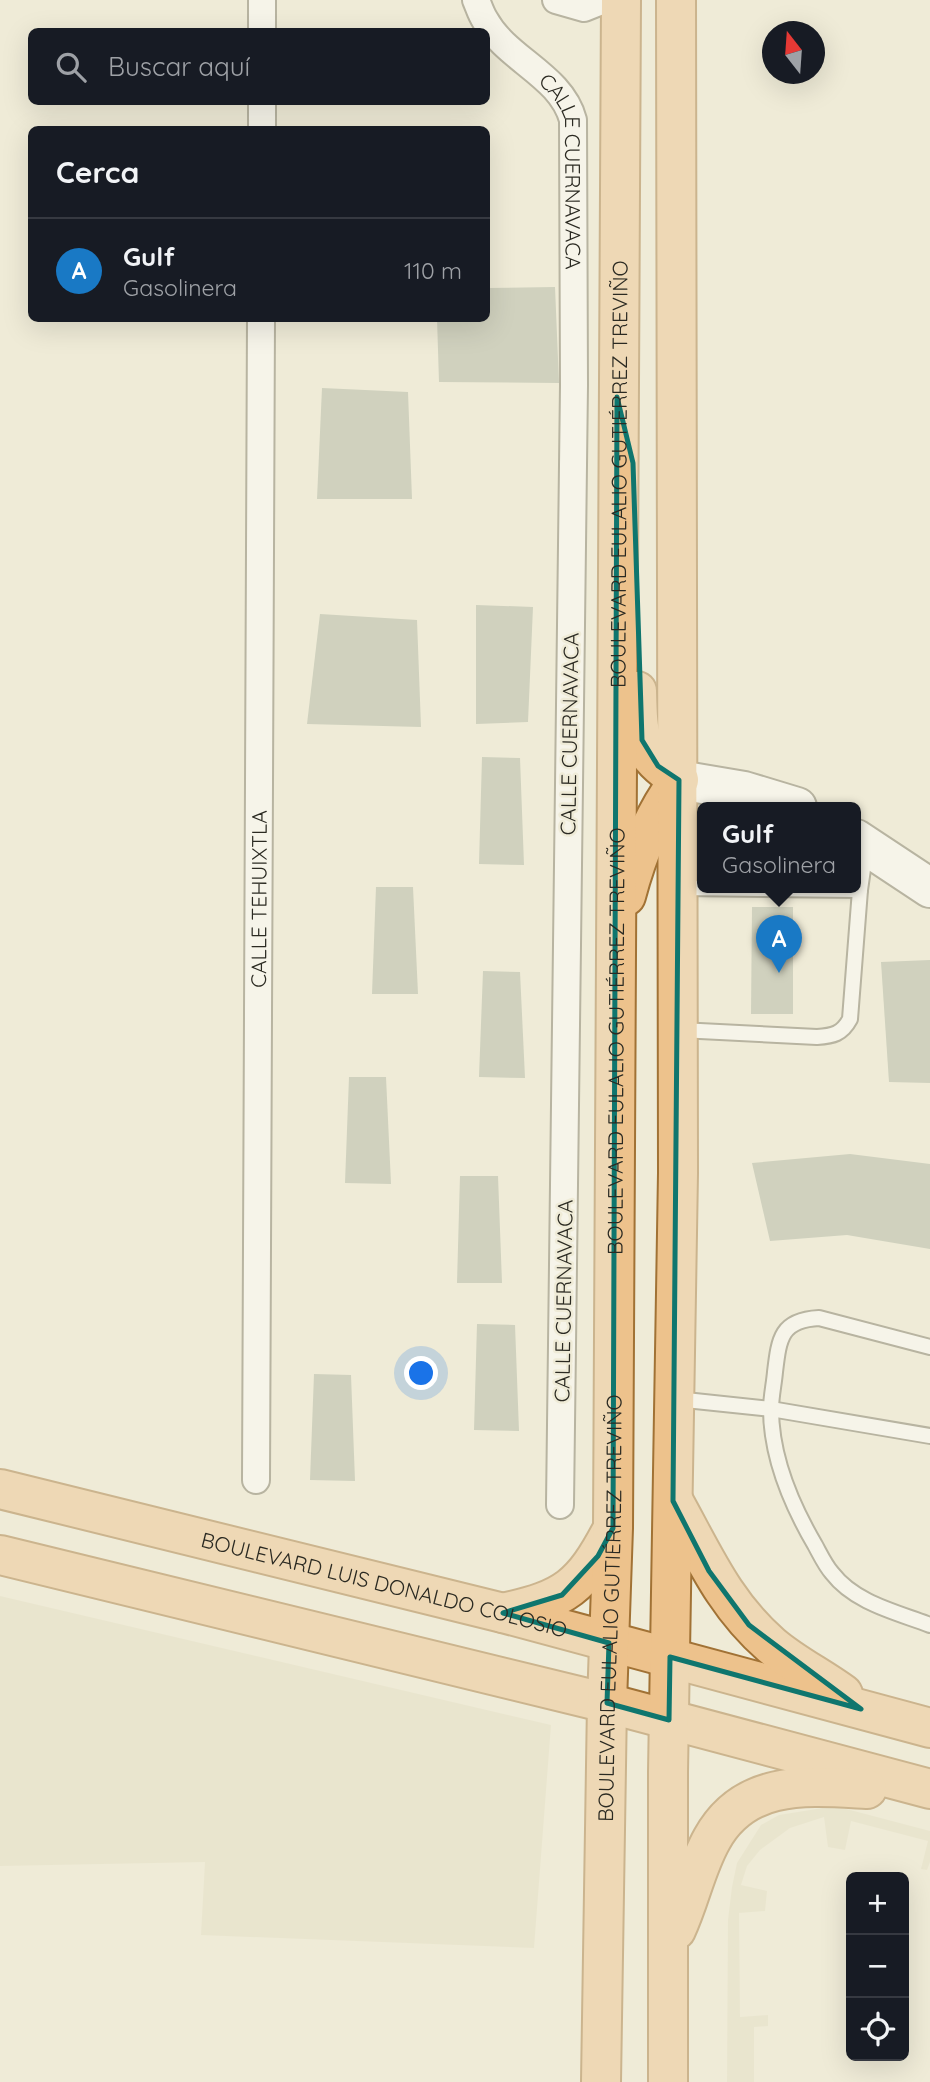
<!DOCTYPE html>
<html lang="es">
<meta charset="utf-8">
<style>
body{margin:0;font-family:Quicksand,sans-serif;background:#242831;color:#f1f3f6}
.controls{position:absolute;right:21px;bottom:21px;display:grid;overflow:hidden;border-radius:10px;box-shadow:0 7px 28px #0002}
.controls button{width:63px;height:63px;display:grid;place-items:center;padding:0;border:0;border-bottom:2px solid #363941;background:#171b24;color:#f1f3f6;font:35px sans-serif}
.compass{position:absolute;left:762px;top:21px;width:63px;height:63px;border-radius:50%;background:#171b24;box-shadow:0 7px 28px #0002;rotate:343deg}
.you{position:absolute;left:422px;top:1374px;width:24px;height:24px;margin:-18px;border:5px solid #fff;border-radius:50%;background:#1a73e8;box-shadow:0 0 0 10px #1a73e833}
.badge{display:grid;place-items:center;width:46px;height:46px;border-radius:50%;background:#1979c5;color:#fff;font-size:23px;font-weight:700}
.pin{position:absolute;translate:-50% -58px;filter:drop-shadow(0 2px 4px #0008)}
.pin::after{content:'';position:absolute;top:37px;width:24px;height:21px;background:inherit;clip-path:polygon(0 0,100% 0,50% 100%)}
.popup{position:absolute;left:697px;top:802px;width:164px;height:91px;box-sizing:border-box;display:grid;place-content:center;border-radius:10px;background:#171b24;filter:drop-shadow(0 2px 5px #0005);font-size:23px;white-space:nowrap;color:#9ea1a6}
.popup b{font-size:26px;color:#f1f3f6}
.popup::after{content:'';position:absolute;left:50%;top:100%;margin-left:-14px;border:14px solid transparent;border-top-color:#171b24}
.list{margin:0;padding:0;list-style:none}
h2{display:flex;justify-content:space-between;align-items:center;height:91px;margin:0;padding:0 28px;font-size:30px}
h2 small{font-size:23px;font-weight:400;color:#9ea1a6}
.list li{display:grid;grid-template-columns:46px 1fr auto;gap:21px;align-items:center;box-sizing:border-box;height:105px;padding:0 28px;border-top:2px solid #363941}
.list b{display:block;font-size:26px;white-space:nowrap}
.list p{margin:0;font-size:23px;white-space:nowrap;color:#9ea1a6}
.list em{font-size:23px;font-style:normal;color:#9ea1a6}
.icon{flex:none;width:38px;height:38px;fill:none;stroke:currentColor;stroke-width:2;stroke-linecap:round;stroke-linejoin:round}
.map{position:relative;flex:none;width:930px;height:2082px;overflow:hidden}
.search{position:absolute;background:#171b24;box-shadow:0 7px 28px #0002;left:28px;top:28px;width:462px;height:77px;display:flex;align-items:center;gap:18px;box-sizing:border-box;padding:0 24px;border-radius:10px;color:#9ea1a6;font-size:26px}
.panel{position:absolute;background:#171b24;box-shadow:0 7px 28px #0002;left:28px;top:126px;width:462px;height:196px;border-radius:10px}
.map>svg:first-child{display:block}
.built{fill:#e3dec4}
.building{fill:#aab2a0}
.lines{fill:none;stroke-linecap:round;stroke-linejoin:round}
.lane-casing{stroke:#75715f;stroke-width:18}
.street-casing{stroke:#75715f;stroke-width:30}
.secondary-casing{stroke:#75715f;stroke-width:42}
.primary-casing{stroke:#a17235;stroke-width:42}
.lane{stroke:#fff;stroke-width:14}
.street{stroke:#fff;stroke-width:26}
.secondary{stroke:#fff;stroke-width:38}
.primary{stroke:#edc28c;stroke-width:38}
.marked{fill:none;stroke:#0f766e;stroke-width:5;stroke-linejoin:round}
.labels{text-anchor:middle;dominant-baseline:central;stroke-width:5;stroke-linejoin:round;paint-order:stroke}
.street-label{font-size:21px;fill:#2b2a22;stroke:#efebd7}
</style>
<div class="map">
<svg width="930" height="2082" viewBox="0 0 930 2082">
<rect width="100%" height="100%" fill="#efebd7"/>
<g class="built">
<path d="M0 1596 551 1725 534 1948 201 1935 205 1862 0 1866Z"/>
<path d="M835 1806 930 1831V1862L927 1870 921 1869 928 1841 851 1821 845 1850 828 1847 824 1817 790 1828 760 1850 747 1866 741 1885 767 1891 765 1911 739 1913 740 2017 768 2015V2026L754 2027V2082H727L728 1920 732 1887 737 1863 761 1825 779 1815Z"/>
</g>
<g class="building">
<path d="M555 287 559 383 439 382 437 318H486V288Z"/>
<path d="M322 388 408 392 412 499H317Z"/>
<path d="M476 605 533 607 528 722 476 724Z"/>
<path d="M320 614 417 620 421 727 307 724Z"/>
<path d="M482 757 520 758 524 865 479 864Z"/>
<path d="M376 887H413L418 994H372Z"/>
<path d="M752 907H793V1014H751Z"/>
<path d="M930 960V1083L889 1082 881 962Z"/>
<path d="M483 971 520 972 525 1078 479 1077Z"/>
<path d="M349 1077H386L391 1184 345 1183Z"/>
<path d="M850 1154 930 1164V1249L847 1235 770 1241 752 1163Z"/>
<path d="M460 1176H498L502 1283H457Z"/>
<path d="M477 1324 515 1325 519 1431 474 1430Z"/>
<path d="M314 1374 351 1375 355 1481 310 1480Z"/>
</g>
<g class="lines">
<defs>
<g id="lane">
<path d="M680 888 860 890"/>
<path d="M680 1030 817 1037C833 1036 842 1034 850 1019L860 890 866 848"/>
<path d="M930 1347 819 1318C781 1320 779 1338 775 1372 774 1384 771 1397 771 1409 771 1458 791 1504 815 1545 820 1554 825 1565 832 1573 855 1603 896 1612 930 1625"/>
<path d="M676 1399 771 1409 930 1436"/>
</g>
<g id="street">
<path id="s1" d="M476 0C479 7 481 14 485 20 507 60 561 75 573 120L574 385 560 1505"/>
<path d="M556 0 584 8 604 0"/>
<path d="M262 32V0"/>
<path d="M262 130V102"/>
<path id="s2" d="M256 1480 261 318"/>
</g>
<g id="secondary">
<path d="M679 780 744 791 797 807"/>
<path d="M856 839 930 888"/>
</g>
<g id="primary">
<path d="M626 896C637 854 653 815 679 780 639 753 638 739 637 691"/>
<path id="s3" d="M0 1489 503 1613 930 1728"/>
<path d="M674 1502C704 1556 724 1604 771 1645 793 1664 820 1677 843 1694"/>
<path d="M0 1555 607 1703 930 1789"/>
<path d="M503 1613C566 1599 582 1587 612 1530"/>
<path d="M676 1930C690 1900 696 1867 712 1839 745 1779 808 1786 867 1789"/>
<path id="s4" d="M601 2082 607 1703 613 1528 621 0"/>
<path d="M668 2082V1772L678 1173 676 0"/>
</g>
</defs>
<use href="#lane" class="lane-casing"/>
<use href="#street" class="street-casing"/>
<use href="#secondary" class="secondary-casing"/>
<use href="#primary" class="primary-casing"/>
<use href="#lane" class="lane"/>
<use href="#street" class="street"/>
<use href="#secondary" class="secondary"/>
<use href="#primary" class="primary"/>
</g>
<path d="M0 0H930V2082H0ZM617 397 633 463 642 740 658 766 679 780 673 1501 709 1571 749 1625 861 1709 670 1657 669 1720 607 1703 609 1643 503 1613 562 1595 598 1556 613 1528Z" fill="#efebd7" fill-opacity=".55" fill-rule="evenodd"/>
<path class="marked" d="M617 397 633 463 642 740 658 766 679 780 673 1501 709 1571 749 1625 861 1709 670 1657 669 1720 607 1703 609 1643 503 1613 562 1595 598 1556 613 1528Z"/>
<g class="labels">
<g class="street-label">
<text stroke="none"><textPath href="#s1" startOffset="205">CALLE CUERNAVACA</textPath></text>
<text stroke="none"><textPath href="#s4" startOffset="1608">BOULEVARD EULALIO GUTIÉRREZ TREVIÑO</textPath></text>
<text transform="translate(569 734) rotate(-89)">CALLE CUERNAVACA</text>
<text stroke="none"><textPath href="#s2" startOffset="581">CALLE TEHUIXTLA</textPath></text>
<text stroke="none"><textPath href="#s4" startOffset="1041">BOULEVARD EULALIO GUTIÉRREZ TREVIÑO</textPath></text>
<text transform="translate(563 1301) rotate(-89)">CALLE CUERNAVACA</text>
<text stroke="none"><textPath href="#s3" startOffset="396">BOULEVARD LUIS DONALDO COLOSIO</textPath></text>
<text stroke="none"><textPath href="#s4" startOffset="474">BOULEVARD EULALIO GUTIÉRREZ TREVIÑO</textPath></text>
</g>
</g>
</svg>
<div class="controls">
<button>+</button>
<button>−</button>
<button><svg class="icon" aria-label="locate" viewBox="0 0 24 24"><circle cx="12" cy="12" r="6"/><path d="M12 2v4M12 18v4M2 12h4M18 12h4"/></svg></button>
</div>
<svg class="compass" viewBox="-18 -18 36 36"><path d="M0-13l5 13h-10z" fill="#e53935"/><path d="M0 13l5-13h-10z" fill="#9ea1a6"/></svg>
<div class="you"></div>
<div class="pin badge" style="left:779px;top:973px">A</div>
<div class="popup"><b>Gulf</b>Gasolinera</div>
<div class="search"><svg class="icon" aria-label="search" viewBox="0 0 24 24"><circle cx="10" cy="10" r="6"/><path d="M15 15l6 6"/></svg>Buscar aquí</div>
<section class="panel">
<h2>Cerca<small></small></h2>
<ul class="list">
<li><span class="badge">A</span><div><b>Gulf</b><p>Gasolinera</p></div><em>110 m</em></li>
</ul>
</section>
</div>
